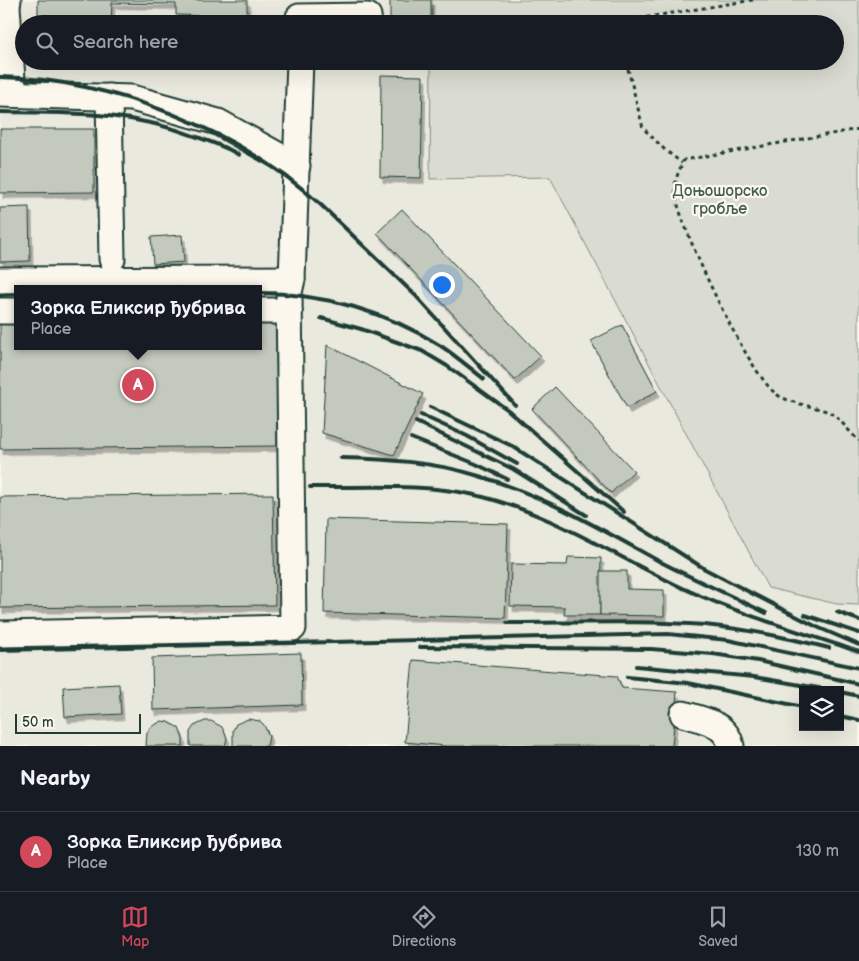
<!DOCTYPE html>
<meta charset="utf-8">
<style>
body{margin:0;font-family:"Balsamiq Sans",sans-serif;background:#20242c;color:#f1f3f6}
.controls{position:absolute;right:15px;bottom:15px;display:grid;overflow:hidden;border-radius:0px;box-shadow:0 5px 20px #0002}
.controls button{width:45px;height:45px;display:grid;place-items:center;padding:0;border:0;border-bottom:1px solid #363941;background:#171b24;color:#f1f3f6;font:25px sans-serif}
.scale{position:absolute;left:15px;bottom:12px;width:126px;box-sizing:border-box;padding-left:5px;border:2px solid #1f3d34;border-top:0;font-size:14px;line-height:18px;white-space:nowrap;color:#1f3d34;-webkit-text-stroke:4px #fbf7ec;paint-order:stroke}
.you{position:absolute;left:441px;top:284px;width:18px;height:18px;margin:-12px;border:4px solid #fff;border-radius:50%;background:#1a73e8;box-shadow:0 0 0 8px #1a73e833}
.badge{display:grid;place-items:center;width:32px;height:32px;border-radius:50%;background:#d1495b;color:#fff;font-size:16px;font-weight:700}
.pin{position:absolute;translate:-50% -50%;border:2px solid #fff;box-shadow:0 1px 5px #0006}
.popup{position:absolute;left:14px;top:285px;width:248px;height:65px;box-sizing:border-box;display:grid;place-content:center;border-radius:0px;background:#171b24;filter:drop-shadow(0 1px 4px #0005);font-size:16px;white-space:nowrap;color:#9ea1a6}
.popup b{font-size:19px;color:#f1f3f6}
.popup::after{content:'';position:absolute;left:50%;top:100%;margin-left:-10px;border:10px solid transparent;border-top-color:#171b24}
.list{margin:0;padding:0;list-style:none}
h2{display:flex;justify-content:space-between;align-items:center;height:65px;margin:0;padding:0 20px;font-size:21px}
h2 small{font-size:16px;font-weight:400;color:#9ea1a6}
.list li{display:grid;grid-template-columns:32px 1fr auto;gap:15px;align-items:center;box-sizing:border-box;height:80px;padding:0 20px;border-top:1px solid #363941}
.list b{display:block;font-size:19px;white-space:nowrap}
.list p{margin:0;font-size:16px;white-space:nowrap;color:#9ea1a6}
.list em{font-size:16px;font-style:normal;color:#9ea1a6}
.icon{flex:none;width:28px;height:28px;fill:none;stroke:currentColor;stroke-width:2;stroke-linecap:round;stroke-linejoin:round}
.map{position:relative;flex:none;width:859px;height:746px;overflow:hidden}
.search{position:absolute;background:#171b24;box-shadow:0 5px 20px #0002;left:15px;right:15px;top:15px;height:55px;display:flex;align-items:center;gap:12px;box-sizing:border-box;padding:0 18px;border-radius:28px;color:#9ea1a6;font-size:19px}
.sheet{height:145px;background:#171b24}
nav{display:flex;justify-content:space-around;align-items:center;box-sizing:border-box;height:70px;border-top:1px solid #363941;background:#171b24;font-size:14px;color:#9ea1a6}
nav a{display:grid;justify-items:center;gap:2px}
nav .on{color:#d1495b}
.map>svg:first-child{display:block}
.built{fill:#eae9de;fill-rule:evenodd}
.green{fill:#dbdcd1;stroke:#7d8c82}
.building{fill:#c4c9be;stroke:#1f3d34;filter:url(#shadow)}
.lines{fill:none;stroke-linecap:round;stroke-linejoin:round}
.minor-casing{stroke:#1f3d34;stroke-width:29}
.path{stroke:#1f3d34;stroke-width:3;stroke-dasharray:4 4;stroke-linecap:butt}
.minor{stroke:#fbf7ec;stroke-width:25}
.rail{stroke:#1f3d34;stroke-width:4}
.labels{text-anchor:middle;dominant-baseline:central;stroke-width:4.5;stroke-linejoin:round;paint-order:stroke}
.park-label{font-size:16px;fill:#455d53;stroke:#fbf7ec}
</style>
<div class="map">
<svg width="859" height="746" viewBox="0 0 859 746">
<defs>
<filter id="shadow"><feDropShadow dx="3" dy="5.5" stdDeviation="0" flood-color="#0004"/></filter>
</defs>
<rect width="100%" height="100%" fill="#fbf7ec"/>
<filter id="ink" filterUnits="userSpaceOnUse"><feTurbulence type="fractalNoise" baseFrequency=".02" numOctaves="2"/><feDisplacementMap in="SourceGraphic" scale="10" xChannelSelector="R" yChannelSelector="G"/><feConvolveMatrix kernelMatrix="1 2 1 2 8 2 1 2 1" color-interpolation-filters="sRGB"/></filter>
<g filter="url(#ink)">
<path class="built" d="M0 0H432V24H24V61H432L430 179 550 177 767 588 837 604 859 605V746H0ZM18 289H258V346H18ZM803 690H840V727H803Z"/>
<path class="green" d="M432 0H859V605L837 604 768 588 550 177 430 179 431 61H835V24H432Z"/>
<g class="building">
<path d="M38 0H247V17L176 15V4L112 3 111 24H38Z"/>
<rect x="390" y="0" width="41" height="24"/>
<path d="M381 75 423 76 421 178 380 177Z"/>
<path d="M0 129H94V192L0 193Z"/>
<path d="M29 207 30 261 0 262V208Z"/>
<path d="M402 209 541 356 515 380 377 233Z"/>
<path d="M182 235 184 262 153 264 151 237Z"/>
<path d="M258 321H276L277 446 0 449V324H18V346H258Z"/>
<path d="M622 325 657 391 627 408 591 341Z"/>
<path d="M327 345 423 394 394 455 322 433Z"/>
<path d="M555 387 634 471 611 493 532 409Z"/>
<path d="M273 494 275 605 0 608V497Z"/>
<path d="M326 519 508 524 505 618 324 613Z"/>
<path d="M568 557 601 558 600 615H564L565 607 510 606 511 564 567 565Z"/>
<path d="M600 571H627V589L664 590V616L600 615Z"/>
<path d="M301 653 302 705 153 710 152 658Z"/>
<path d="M413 660 617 676 622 688 677 692 672 746H446L405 742Z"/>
<path d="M119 684 121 714 65 717 63 687Z"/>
<path d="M248 719 260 721 264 725 269 736 267 746H233V730L236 724Z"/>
<path d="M162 721 168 722 179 728 183 739V746H146L147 733 151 727Z"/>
<path d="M205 721H211L222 727 227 738 225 746H190V732L194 726Z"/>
</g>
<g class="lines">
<defs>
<g id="minor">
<path d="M8 0 7 6 13 94"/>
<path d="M299 17 368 16 369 24"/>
<path d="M0 94 132 98 218 122 297 166"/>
<path d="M109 97 112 259"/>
<path d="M0 280 292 279"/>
<path d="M0 311H18"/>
<path d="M258 311H289"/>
<path d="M0 634 293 628 289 293 292 279 300 61"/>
<path d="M683 714C703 720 726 723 731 746"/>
</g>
</defs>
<use href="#minor" class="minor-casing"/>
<g class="path">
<path d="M618 24 617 22 753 0"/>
<path d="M626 61 643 128 665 150 682 163"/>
<path d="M859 129 684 160C678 173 673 182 676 197 683 234 747 370 775 393 786 403 814 406 829 412 839 417 850 433 859 441"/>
</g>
<use href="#minor" class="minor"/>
<g class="rail">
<path d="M0 77C111 79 239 130 321 205L415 295 515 405"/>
<path d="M0 112C71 113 129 111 197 137 211 142 227 147 239 155"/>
<path d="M118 288 189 289"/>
<path d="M258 293C322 293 387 312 441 346 456 356 470 368 484 379"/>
<path d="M0 295 18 294"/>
<path d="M321 318 361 329 422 351 447 366 508 410 624 512"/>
<path d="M430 407 512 446 705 569 817 627 859 645"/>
<path d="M421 415 467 436 517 464"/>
<path d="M416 422 513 469 586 515"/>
<path d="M411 438 476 464 507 479"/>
<path d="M341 458C387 459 435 462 479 476 543 495 599 528 657 560 693 579 730 595 766 613"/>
<path d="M310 487C364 488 422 483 475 495 550 512 616 557 685 589 741 615 801 632 859 652"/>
<path d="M837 612 859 620"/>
<path d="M805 615 859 633"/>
<path d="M507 623C573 623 640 620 705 625 747 629 789 638 829 648"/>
<path d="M420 647 651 649 713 654 758 661 859 684"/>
<path d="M0 650 668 634 728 640 859 668"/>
<path d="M636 666 754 677 830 690"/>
<path d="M627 677 688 683 803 707"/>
<path d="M840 692 859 696"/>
<path d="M840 716 859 720"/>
</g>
</g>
</g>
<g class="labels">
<g class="park-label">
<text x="720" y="191">Доњошорско<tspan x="720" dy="18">гробље</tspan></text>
</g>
</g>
</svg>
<div class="controls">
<button><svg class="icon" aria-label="layers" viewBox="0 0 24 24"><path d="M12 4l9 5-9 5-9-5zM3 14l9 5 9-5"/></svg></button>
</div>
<div class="scale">50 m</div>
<div class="you"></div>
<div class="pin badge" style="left:138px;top:385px">A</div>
<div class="popup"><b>Зорка Еликсир ђубрива</b>Place</div>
<div class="search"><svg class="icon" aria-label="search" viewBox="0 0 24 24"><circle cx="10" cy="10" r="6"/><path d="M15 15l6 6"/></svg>Search here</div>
</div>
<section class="sheet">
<h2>Nearby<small></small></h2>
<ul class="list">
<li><span class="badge">A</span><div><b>Зорка Еликсир ђубрива</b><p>Place</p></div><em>130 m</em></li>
</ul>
</section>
<nav>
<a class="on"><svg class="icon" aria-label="map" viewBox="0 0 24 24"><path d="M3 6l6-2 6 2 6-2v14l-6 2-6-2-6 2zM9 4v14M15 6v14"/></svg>Map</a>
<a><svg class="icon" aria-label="directions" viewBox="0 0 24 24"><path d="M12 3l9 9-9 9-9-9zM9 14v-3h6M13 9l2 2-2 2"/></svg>Directions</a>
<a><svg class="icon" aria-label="saved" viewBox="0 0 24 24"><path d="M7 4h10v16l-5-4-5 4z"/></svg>Saved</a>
</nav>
